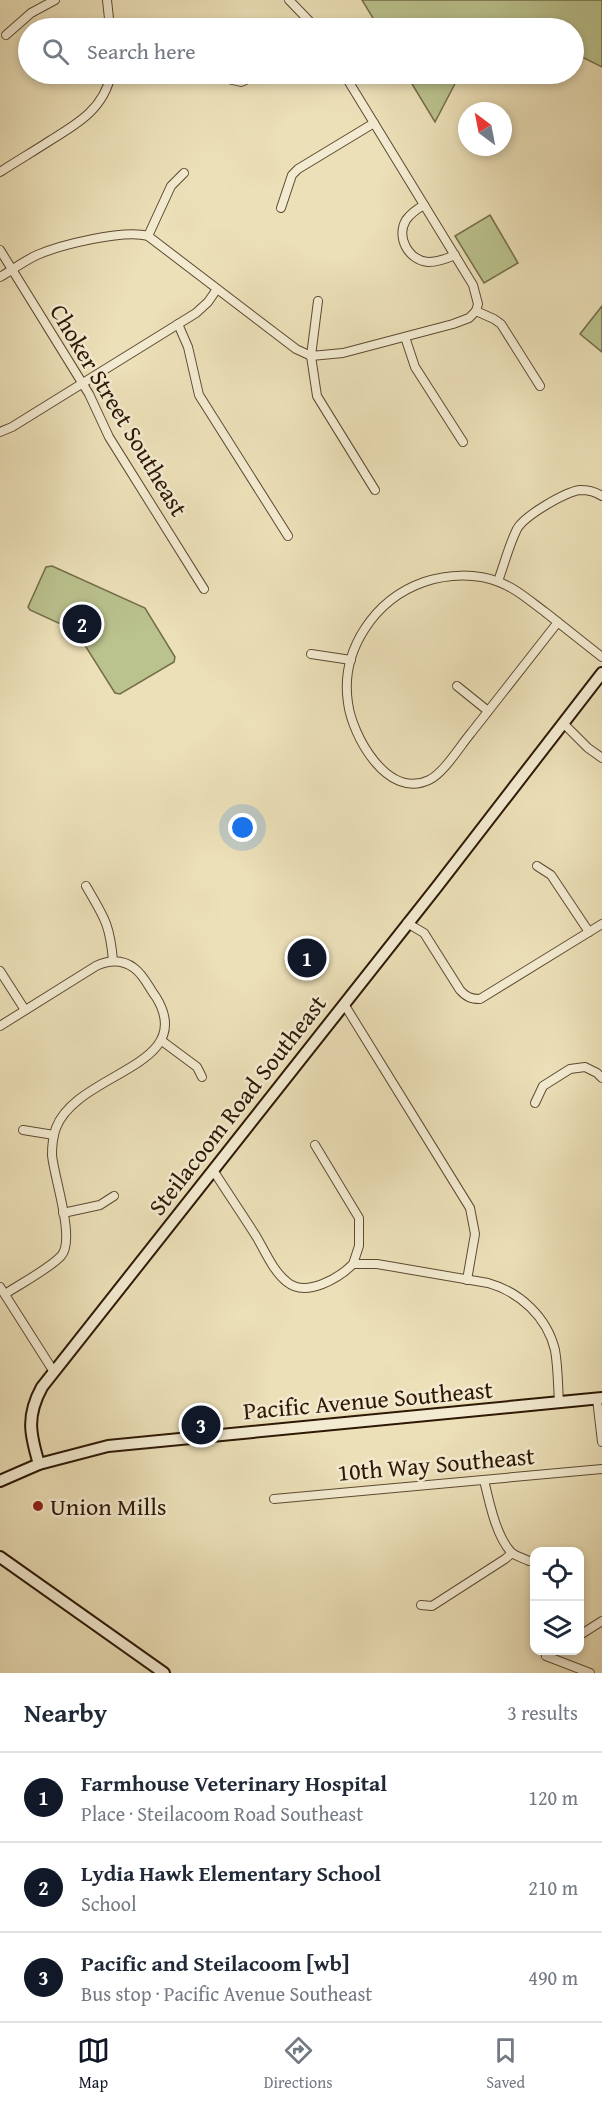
<!DOCTYPE html>
<meta charset="utf-8">
<style>
body{margin:0;font-family:"Gentium Book Plus",serif;background:#f2f2f3;color:#1f2937}
.controls{position:absolute;right:18px;bottom:18px;display:grid;overflow:hidden;border-radius:12px;box-shadow:0 3px 9px #0003}
.controls button{width:54px;height:54px;display:grid;place-items:center;padding:0;border:0;border-bottom:2px solid #e0e1e3;background:#fff;color:#1f2937;font:30px sans-serif}
.compass{position:absolute;left:458px;top:102px;width:54px;height:54px;border-radius:50%;background:#fff;box-shadow:0 3px 9px #0003;rotate:328deg}
.you{position:absolute;left:243px;top:828px;width:21px;height:21px;margin:-15px;border:4px solid #fff;border-radius:50%;background:#1a73e8;box-shadow:0 0 0 9px #1a73e833}
.badge{display:grid;place-items:center;width:39px;height:39px;border-radius:50%;background:#111827;color:#fff;font-size:20px;font-weight:700}
.pin{position:absolute;translate:-50% -50%;border:3px solid #fff;box-shadow:0 2px 6px #0006}
.list{margin:0;padding:0;list-style:none}
h2{display:flex;justify-content:space-between;align-items:center;height:78px;margin:0;padding:0 24px;font-size:26px}
h2 small{font-size:20px;font-weight:400;color:#747a83}
.list li{display:grid;grid-template-columns:39px 1fr auto;gap:18px;align-items:center;box-sizing:border-box;height:90px;padding:0 24px;border-top:2px solid #e0e1e3}
.list b{display:block;font-size:22px;white-space:nowrap}
.list p{margin:0;font-size:20px;white-space:nowrap;color:#747a83}
.list em{font-size:20px;font-style:normal;color:#747a83}
.icon{flex:none;width:33px;height:33px;fill:none;stroke:currentColor;stroke-width:2;stroke-linecap:round;stroke-linejoin:round}
.map{position:relative;flex:none;width:602px;height:1673px;overflow:hidden}
.search{position:absolute;background:#fff;box-shadow:0 3px 9px #0003;left:18px;right:18px;top:18px;height:66px;display:flex;align-items:center;gap:15px;box-sizing:border-box;padding:0 21px;border-radius:33px;color:#747a83;font-size:22px}
.sheet{height:348px;background:#fff}
nav{display:flex;justify-content:space-around;align-items:center;box-sizing:border-box;height:84px;border-top:2px solid #e0e1e3;background:#fff;font-size:16px;color:#747a83}
nav a{display:grid;justify-items:center;gap:3px}
nav .on{color:#111827}
.map>svg:first-child{display:block}
.green{fill:#bac28d;stroke:#746d49;stroke-width:1.5}
.lines{fill:none;stroke-linecap:round;stroke-linejoin:round}
.street-casing{stroke:#5e4a32;stroke-width:10}
.secondary-casing{stroke:#2e1805;stroke-width:14}
.street{stroke:#f3ebd1;stroke-width:8}
.secondary{stroke:#f3ebd1;stroke-width:10}
.poi-dot{fill:#8f2418;stroke:#f3ebd1;stroke-width:2}
.labels{text-anchor:middle;dominant-baseline:central;stroke-width:5;stroke-linejoin:round;paint-order:stroke}
.street-label{font-size:24px;fill:#2e1805;stroke:#f3ebd1}
.poi-label{font-size:24px;fill:#2e1805;stroke:#f3ebd1;text-anchor:start}
</style>
<div class="map">
<svg width="602" height="1673" viewBox="0 0 602 1673">
<rect width="100%" height="100%" fill="#ece0b8"/>
<filter id="stains"><feTurbulence type="fractalNoise" baseFrequency=".00333" numOctaves="4"/><feColorMatrix values="0 0 0 0 .2 0 0 0 0 .09 0 0 0 0 .02 0 0 0 .5 -.17"/></filter>
<radialGradient id="worn" r=".72"><stop offset=".6" stop-color="#630" stop-opacity="0"/><stop offset="1" stop-color="#630" stop-opacity=".3"/></radialGradient>
<g class="green">
<path d="M362 0H602V67L574 53V28H379Z"/>
<path d="M406 74H460L435 122Z"/>
<path d="M490 215 518 263 484 283 455 236Z"/>
<path d="M602 306V352L580 334Z"/>
<path d="M52 566 145 608 175 657 174 662 120 694 115 693 76 631 30 610 28 607 46 567Z"/>
</g>
<g class="lines">
<defs>
<g id="street">
<path d="M107 0 110 28"/>
<path d="M289 0 316 28"/>
<path d="M6 35 31 13 55 0"/>
<path d="M344 74 473 285 478 304 476 311"/>
<path d="M220 77 241 82 259 74"/>
<path d="M0 172C17 161 34 151 51 140 79 123 104 108 111 74"/>
<path d="M424 205C417 209 411 213 406 220 396 237 408 260 428 262 438 262 446 259 455 255"/>
<path d="M281 208 292 175 298 169 374 123"/>
<path d="M148 236 171 186 184 173"/>
<path d="M0 250 89 394 109 437 204 589"/>
<path d="M0 277C12 270 24 261 37 255 60 245 124 229 148 236L296 349 311 356 343 353 453 324 469 318 476 311"/>
<path d="M318 301 311 356 317 396 375 490"/>
<path d="M476 311 494 319 501 324 540 386"/>
<path d="M178 324 188 347 199 395 288 536"/>
<path d="M405 337 415 367 463 442"/>
<path d="M0 432 12 427 196 313 208 302 217 289"/>
<path d="M498 581C504 565 509 545 517 529 524 516 565 492 580 490 587 490 596 492 602 496"/>
<path d="M558 622C529 659 500 696 471 733 460 746 444 773 429 780 387 800 352 735 348 703 340 650 375 599 424 582 448 574 476 573 499 582 517 589 530 601 545 612 564 627 583 642 602 657"/>
<path d="M311 654 351 660"/>
<path d="M457 686 488 711"/>
<path d="M563 723 588 748 602 758"/>
<path d="M537 866 551 875 589 932"/>
<path d="M86 886C104 917 110 924 113 961"/>
<path d="M407 923 424 933 460 990C466 997 471 999 480 999L602 924"/>
<path d="M0 971 25 1010"/>
<path d="M344 1004 470 1208 475 1234 467 1280"/>
<path d="M0 1026 96 966C109 960 122 959 134 968 144 975 149 988 156 997 199 1067 77 1072 56 1128 53 1136 52 1146 52 1155 54 1178 76 1240 61 1256 49 1269 20 1284 5 1294"/>
<path d="M162 1041 197 1067 202 1077"/>
<path d="M535 1103 543 1086 570 1069 585 1067 597 1073 602 1078"/>
<path d="M23 1130 54 1135"/>
<path d="M315 1145 359 1218V1246L353 1264"/>
<path d="M213 1170C227 1192 242 1214 256 1236 265 1251 273 1271 287 1282 306 1298 339 1278 353 1264H377L488 1283C520 1292 547 1317 555 1350 558 1367 558 1386 559 1403"/>
<path d="M63 1213 100 1205 114 1196"/>
<path d="M0 1287 54 1372"/>
<path d="M597 1399 602 1442"/>
<path d="M484 1480C489 1501 496 1536 511 1552 515 1556 523 1558 529 1561"/>
<path d="M274 1499 602 1469"/>
<path d="M421 1605 432 1606 505 1559 512 1553"/>
<path d="M580 1635 602 1621"/>
<path d="M546 1656 590 1673"/>
</g>
<g id="secondary">
<path d="M39 1464C30 1434 26 1416 42 1387L436 888 602 673"/>
<path d="M0 1481 39 1464 108 1446 602 1398"/>
<path d="M0 1557 164 1673"/>
</g>
</defs>
<use href="#street" class="street-casing"/>
<use href="#secondary" class="secondary-casing"/>
<use href="#street" class="street"/>
<use href="#secondary" class="secondary"/>
</g>
<circle class="poi-dot" cx="38" cy="1506" r="6"/>
<g class="labels">
<g class="street-label">
<text transform="translate(119 410) rotate(59)">Choker Street Southeast</text>
<text transform="translate(237 1105) rotate(-52)">Steilacoom Road Southeast</text>
<text transform="translate(368 1400) rotate(-5)">Pacific Avenue Southeast</text>
<text transform="translate(436 1464) rotate(-5)">10th Way Southeast</text>
</g>
<g class="poi-label">
<text x="50" y="1506">Union Mills</text>
</g>
</g>
<rect width="100%" height="100%" filter="url(#stains)"/>
<rect width="100%" height="100%" fill="url(#worn)"/>
</svg>
<div class="controls">
<button><svg class="icon" aria-label="locate" viewBox="0 0 24 24"><circle cx="12" cy="12" r="6"/><path d="M12 2v4M12 18v4M2 12h4M18 12h4"/></svg></button>
<button><svg class="icon" aria-label="layers" viewBox="0 0 24 24"><path d="M12 4l9 5-9 5-9-5zM3 14l9 5 9-5"/></svg></button>
</div>
<svg class="compass" viewBox="-18 -18 36 36"><path d="M0-13l5 13h-10z" fill="#e53935"/><path d="M0 13l5-13h-10z" fill="#747a83"/></svg>
<div class="you"></div>
<div class="pin badge" style="left:307px;top:958px">1</div>
<div class="pin badge" style="left:82px;top:624px">2</div>
<div class="pin badge" style="left:201px;top:1425px">3</div>
<div class="search"><svg class="icon" aria-label="search" viewBox="0 0 24 24"><circle cx="10" cy="10" r="6"/><path d="M15 15l6 6"/></svg>Search here</div>
</div>
<section class="sheet">
<h2>Nearby<small>3 results</small></h2>
<ul class="list">
<li><span class="badge">1</span><div><b>Farmhouse Veterinary Hospital</b><p>Place · Steilacoom Road Southeast</p></div><em>120 m</em></li>
<li><span class="badge">2</span><div><b>Lydia Hawk Elementary School</b><p>School</p></div><em>210 m</em></li>
<li><span class="badge">3</span><div><b>Pacific and Steilacoom [wb]</b><p>Bus stop · Pacific Avenue Southeast</p></div><em>490 m</em></li>
</ul>
</section>
<nav>
<a class="on"><svg class="icon" aria-label="map" viewBox="0 0 24 24"><path d="M3 6l6-2 6 2 6-2v14l-6 2-6-2-6 2zM9 4v14M15 6v14"/></svg>Map</a>
<a><svg class="icon" aria-label="directions" viewBox="0 0 24 24"><path d="M12 3l9 9-9 9-9-9zM9 14v-3h6M13 9l2 2-2 2"/></svg>Directions</a>
<a><svg class="icon" aria-label="saved" viewBox="0 0 24 24"><path d="M7 4h10v16l-5-4-5 4z"/></svg>Saved</a>
</nav>
